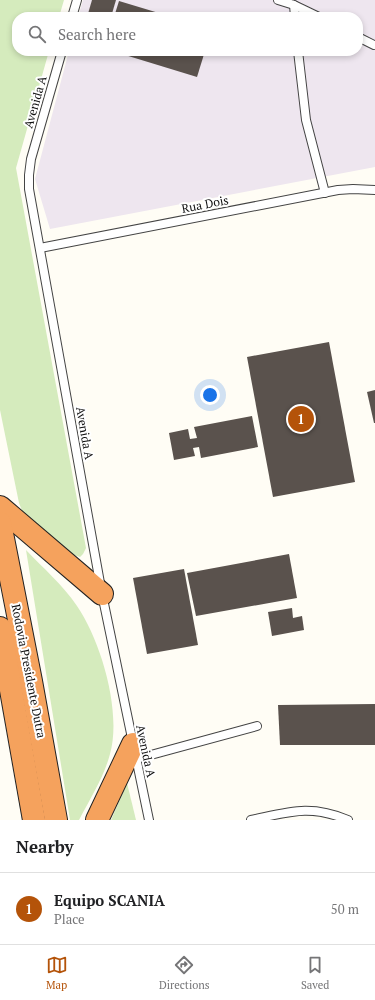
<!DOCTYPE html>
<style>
body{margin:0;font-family:"PT Serif",serif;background:#f2f2f2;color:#202124}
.you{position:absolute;left:210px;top:395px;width:14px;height:14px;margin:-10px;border:3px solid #fff;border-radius:50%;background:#1a73e8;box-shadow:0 0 0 6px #1a73e833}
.badge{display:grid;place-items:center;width:26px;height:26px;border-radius:50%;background:#b45309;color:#fff;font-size:13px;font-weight:700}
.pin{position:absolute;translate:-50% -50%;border:2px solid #fff;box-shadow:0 1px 4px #0006}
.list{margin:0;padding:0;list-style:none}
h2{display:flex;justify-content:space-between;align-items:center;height:52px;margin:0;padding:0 16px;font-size:17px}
h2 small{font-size:13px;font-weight:400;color:#757577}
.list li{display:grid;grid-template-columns:26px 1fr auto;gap:12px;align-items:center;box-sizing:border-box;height:72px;padding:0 16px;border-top:1px solid #e0e0e0}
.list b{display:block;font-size:15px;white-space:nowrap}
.list p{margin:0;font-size:13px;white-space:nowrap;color:#757577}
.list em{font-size:13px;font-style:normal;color:#757577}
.icon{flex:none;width:22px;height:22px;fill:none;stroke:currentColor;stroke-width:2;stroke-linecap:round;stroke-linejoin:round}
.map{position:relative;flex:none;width:375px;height:820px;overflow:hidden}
.search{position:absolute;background:#fff;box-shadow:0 2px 6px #0003;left:12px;right:12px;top:12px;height:44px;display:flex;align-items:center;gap:10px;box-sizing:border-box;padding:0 14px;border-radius:16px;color:#757577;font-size:15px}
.sheet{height:124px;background:#fff}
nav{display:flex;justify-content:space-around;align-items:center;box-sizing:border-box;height:56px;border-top:1px solid #e0e0e0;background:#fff;font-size:11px;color:#757577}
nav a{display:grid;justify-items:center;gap:2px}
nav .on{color:#b45309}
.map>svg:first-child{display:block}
.industrial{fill:#eee6ef}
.green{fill:#d5ebbd}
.building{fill:#5a524d}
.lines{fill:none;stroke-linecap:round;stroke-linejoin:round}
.lane-casing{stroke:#444;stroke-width:10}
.highway-casing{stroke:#222;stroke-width:24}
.lane{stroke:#fff;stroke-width:8}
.highway{stroke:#f5a25d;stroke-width:22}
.labels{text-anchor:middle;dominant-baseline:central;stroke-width:4;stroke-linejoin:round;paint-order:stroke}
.street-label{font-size:12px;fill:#111;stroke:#fff}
</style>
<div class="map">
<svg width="375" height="820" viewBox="0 0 375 820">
<rect width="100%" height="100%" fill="#fffdf5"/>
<path class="industrial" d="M83 0H375V167L50 229 35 179 69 51H358V17H78Z"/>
<g class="green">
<path d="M0 0H64L59 17H17V51H49L16 168 86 548 83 554 80 557 71 554 23 513 19 503 0 410Z"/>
<path d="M26 550C43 568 63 585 77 606 101 641 122 712 110 754 104 777 90 799 79 820H70Z"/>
<path d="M127 783 136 820H111Z"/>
</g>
<g class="building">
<path d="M92 0H116L111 17H87Z"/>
<path d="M119 1 172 17H114Z"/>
<path d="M112 51H205L197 77Z"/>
<path d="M329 342 355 482 273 497 247 357Z"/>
<path d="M375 390V423H374L367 392Z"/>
<path d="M252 416 258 447 201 458 199 447 193 448 195 456 174 460 169 433 188 429 190 439 197 438 194 427Z"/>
<path d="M289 554 297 598 196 616 187 573Z"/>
<path d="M184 569 198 645 147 654 133 578Z"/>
<path d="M292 608 293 618 302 616 304 630 272 636 268 612Z"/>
<path d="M375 704V745H280L278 705Z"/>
</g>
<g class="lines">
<defs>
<g id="lane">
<path d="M278 0 294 5 295 17"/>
<path d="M294 5 319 17"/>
<path d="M72 17 77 0"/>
<path d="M358 37 374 45"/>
<path d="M62 51 31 159 29 175V189L102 594 149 820"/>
<path d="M298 51 306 120 325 193"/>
<path d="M40 248 338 190 353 189 375 190"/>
<path d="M136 759 257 726"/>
<path d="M251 820C289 812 310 804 348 820"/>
</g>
<g id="highway">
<path d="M0 507 102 594"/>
<path d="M0 523 31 681 56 820"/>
<path d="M0 628 34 820"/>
<path d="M97 820 133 744"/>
</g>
</defs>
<use href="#lane" class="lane-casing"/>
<use href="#highway" class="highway-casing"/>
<use href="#lane" class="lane"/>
<use href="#highway" class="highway"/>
</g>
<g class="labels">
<g class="street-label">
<text transform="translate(35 102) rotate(-74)">Avenida A</text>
<text transform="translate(205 204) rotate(-11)">Rua Dois</text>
<text transform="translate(85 433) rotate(80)">Avenida A</text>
<text transform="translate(29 671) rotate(79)">Rodovia Presidente Dutra</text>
<text transform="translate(146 751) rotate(78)">Avenida A</text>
</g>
</g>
</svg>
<div class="you"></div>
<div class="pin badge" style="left:301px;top:419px">1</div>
<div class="search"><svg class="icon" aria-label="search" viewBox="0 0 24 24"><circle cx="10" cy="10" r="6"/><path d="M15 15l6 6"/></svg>Search here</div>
</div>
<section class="sheet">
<h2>Nearby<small></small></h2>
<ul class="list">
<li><span class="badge">1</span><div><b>Equipo SCANIA</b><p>Place</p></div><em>50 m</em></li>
</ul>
</section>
<nav>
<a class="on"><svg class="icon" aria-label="map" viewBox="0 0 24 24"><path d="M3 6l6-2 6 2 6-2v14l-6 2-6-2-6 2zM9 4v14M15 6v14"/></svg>Map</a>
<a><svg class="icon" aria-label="directions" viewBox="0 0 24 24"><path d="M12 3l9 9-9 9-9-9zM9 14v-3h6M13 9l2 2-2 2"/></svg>Directions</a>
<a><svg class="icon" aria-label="saved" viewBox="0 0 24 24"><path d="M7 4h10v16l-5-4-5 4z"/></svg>Saved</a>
</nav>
